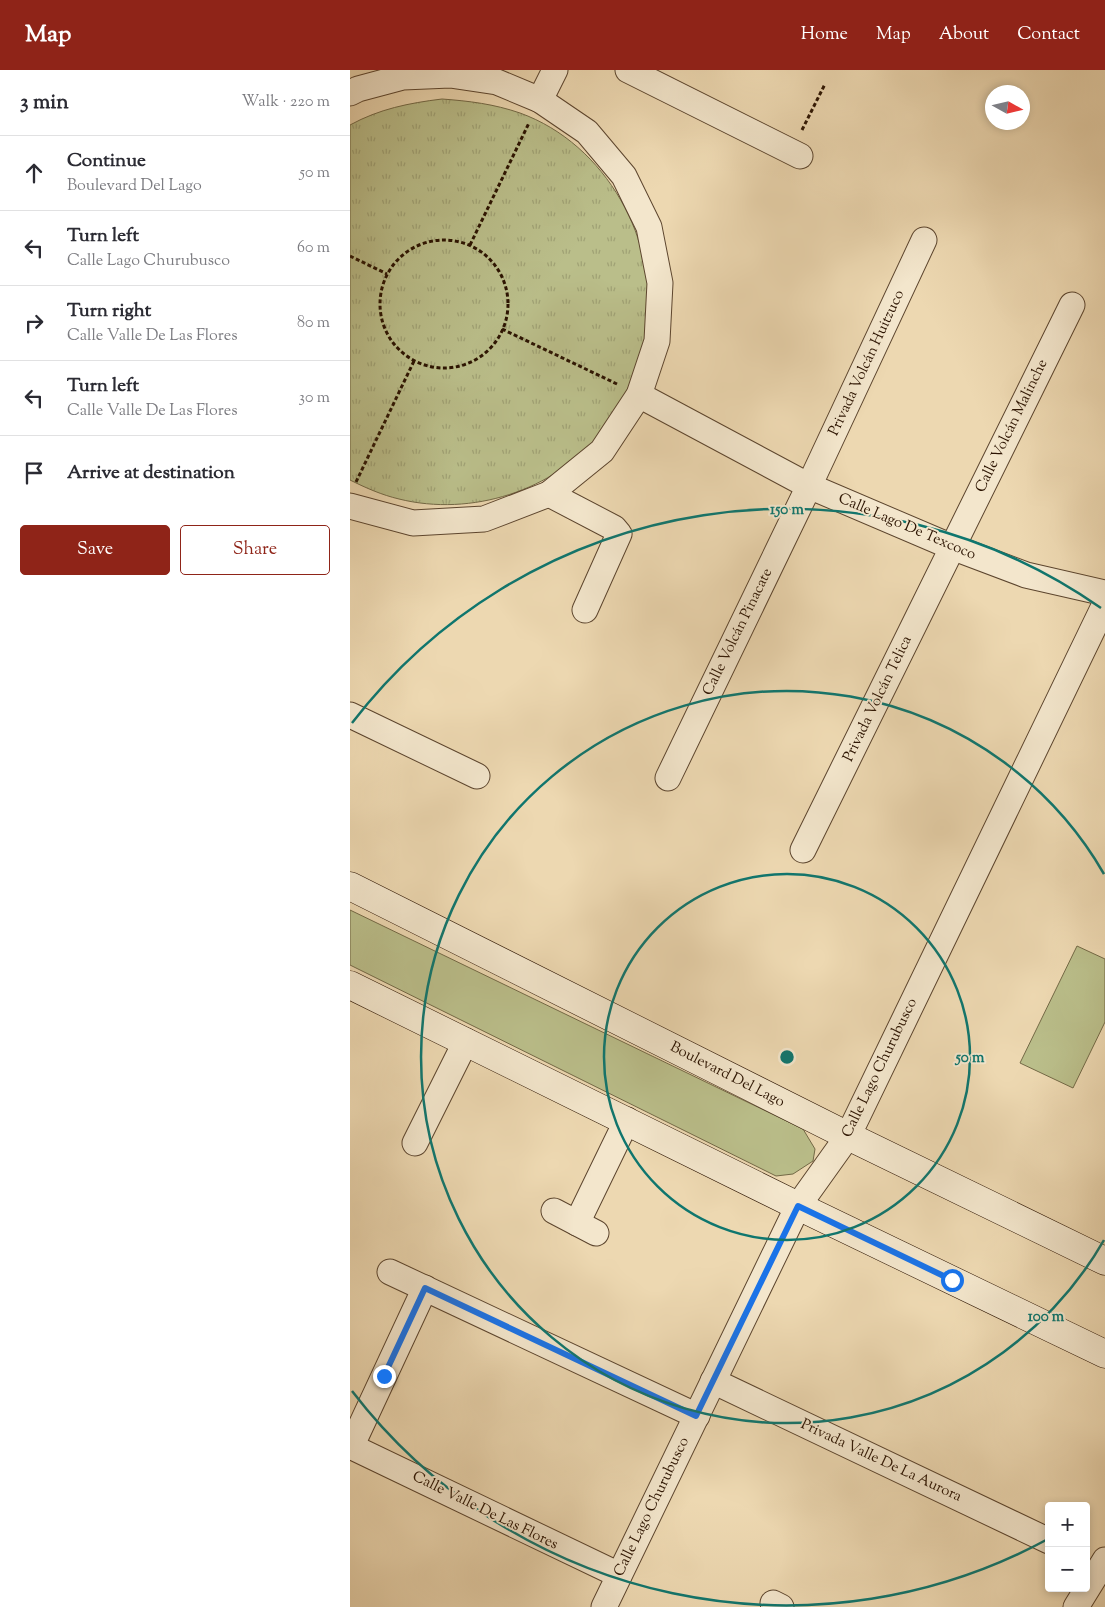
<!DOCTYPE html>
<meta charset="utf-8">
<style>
body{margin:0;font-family:"Sorts Mill Goudy",serif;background:#f7f7f7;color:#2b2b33}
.controls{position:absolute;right:15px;bottom:15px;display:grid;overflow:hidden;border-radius:5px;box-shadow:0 2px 8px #0003}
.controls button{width:45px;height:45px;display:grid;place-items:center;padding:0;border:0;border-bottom:1px solid #e1e1e2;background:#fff;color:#2b2b33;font:25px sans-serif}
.compass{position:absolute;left:635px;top:15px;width:45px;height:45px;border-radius:50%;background:#fff;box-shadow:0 2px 8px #0003;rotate:98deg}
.stop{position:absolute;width:15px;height:15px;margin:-11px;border:4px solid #1a73e8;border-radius:50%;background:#fff}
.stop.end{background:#1a73e8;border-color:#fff;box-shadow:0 1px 5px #0008}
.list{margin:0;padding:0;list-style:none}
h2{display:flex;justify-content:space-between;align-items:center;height:65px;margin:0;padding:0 20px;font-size:21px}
h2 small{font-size:16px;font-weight:400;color:#7c7c81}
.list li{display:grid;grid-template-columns:32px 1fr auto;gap:15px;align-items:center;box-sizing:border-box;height:75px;padding:0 20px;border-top:1px solid #e1e1e2}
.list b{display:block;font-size:19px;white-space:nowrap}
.list p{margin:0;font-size:16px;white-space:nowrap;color:#7c7c81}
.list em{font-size:16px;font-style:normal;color:#7c7c81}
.actions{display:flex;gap:10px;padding:15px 20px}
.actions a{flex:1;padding:11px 0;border:1px solid #8f2418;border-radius:5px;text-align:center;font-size:18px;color:#8f2418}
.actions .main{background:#8f2418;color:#fff}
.icon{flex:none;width:28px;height:28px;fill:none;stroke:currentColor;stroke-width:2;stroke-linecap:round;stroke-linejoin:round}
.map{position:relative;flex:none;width:755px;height:1537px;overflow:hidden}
header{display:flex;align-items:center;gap:30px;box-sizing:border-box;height:70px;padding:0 25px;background:#8f2418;color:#fff}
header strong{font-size:24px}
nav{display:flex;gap:28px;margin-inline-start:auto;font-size:18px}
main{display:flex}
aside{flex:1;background:#fff}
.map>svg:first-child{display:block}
.grass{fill:#babe8a;stroke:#736946}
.park{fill:url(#park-tufts);stroke:#736946}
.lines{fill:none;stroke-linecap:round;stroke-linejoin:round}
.street-casing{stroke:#5c452e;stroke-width:27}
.secondary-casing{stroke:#2c1402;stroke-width:29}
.path{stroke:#2c1402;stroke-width:3;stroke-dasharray:4 2.5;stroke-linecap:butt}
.street{stroke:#f3e6cc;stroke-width:25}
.secondary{stroke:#f3e6cc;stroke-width:28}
.route{stroke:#1a73e8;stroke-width:6}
.ring{fill:none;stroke:#0f766e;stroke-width:2.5}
.labels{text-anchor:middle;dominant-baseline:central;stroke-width:4;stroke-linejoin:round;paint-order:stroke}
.street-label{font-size:15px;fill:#2c1402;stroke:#f3e6cc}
.centre{fill:#0f766e;stroke:#f3e6cc;stroke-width:2.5}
.ring-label{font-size:15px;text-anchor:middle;font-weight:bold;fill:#0f766e;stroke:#f3e6cc;stroke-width:4;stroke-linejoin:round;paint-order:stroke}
</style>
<header>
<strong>Map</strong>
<nav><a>Home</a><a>Map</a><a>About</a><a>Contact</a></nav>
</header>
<main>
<aside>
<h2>3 min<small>Walk · 220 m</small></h2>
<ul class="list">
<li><svg class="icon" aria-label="ahead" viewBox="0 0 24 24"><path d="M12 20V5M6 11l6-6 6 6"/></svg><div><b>Continue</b><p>Boulevard Del Lago</p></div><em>50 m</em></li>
<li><svg class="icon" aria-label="left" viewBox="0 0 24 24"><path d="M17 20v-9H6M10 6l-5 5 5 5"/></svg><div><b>Turn left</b><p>Calle Lago Churubusco</p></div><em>60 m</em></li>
<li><svg class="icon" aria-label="right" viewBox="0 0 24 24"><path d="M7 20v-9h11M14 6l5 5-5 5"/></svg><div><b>Turn right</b><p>Calle Valle De Las Flores</p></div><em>80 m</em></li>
<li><svg class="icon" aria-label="left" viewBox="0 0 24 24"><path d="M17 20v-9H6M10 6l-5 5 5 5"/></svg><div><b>Turn left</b><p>Calle Valle De Las Flores</p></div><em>30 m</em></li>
<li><svg class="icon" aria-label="arrive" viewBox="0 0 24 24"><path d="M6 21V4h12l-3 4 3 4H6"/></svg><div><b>Arrive at destination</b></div></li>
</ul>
<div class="actions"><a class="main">Save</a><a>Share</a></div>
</aside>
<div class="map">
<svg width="755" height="1537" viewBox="0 0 755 1537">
<defs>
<pattern id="park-tufts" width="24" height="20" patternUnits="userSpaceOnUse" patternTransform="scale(1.25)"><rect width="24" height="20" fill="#babe8a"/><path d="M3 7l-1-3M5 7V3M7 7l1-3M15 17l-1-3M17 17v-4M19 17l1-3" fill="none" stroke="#a0a275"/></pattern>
</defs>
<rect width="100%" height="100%" fill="#edd8b1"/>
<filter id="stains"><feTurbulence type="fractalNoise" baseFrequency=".004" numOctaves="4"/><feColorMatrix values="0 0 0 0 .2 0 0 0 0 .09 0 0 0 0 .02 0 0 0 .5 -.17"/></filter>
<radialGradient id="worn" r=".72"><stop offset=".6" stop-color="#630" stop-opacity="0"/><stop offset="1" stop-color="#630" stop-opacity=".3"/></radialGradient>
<g class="grass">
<path d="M0 840 453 1059 465 1079 463 1091 443 1104 426 1106 0 895Z"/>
<path d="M727 876 755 889V952L723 1018 670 993Z"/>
</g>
<path class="park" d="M92 29C119 31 144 34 170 43 256 74 310 171 297 261 295 274 286 303 281 315 277 324 270 333 265 341 260 348 256 357 251 363 204 421 121 447 49 429 32 425 16 418 0 410V55C29 39 59 33 92 29Z"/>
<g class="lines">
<defs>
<g id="street">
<path d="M278 0 450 86"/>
<path d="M0 23 8 19 53 7 100 5 147 12 190 30 237 62 274 106 299 157 310 213 307 271 289 325 252 381 199 424 134 449 63 453 0 436"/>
<path d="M190 30 205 0"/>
<path d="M289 325 459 416 602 477 676 505 755 523"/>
<path d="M199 424 264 458 269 464 235 540"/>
<path d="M0 645 127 706"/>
<path d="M318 708 459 416 574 170"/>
<path d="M453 780 722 235"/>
<path d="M65 1073 116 971"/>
<path d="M204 1141 246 1163"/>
<path d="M227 1153 277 1050"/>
<path d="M40 1202 347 1346"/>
<path d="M363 1311 699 1471"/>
<path d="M0 1376 269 1505"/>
<path d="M1 1377 75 1218"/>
<path d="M423 1533 431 1537"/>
<path d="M254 1537 448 1136 498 1066 755 534"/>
<path d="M726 1537 755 1490"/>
</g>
<g id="secondary">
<path d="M0 816 498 1066 755 1191"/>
<path d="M0 915 448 1136 755 1284"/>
</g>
</defs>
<use href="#street" class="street-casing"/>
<use href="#secondary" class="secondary-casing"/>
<g class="path">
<path d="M452 60 475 14"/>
<circle cx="94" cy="234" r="64"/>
<path d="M120 175 179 53"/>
<path d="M0 186 37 204"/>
<path d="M152 259 267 314"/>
<path d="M6 412 64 291"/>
</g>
<use href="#street" class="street"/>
<use href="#secondary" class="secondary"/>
</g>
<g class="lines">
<path class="route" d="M34 1306 75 1218 346 1346 448 1136 602 1210"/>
</g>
<g class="ring">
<circle cx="437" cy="987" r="183"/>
<path d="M754 1170A366 366 0 1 1 754 804"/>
<path d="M698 1469A548 548 0 0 1 2 1321M2 653A548 548 0 0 1 751 538"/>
</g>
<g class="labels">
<g class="street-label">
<text transform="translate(517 293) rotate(-65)">Privada Volcán Huitzuco</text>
<text transform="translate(662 356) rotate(-64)">Calle Volcán Malinche</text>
<text transform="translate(557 457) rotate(23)">Calle Lago De Texcoco</text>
<text transform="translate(388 562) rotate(-64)">Calle Volcán Pinacate</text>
<text transform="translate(528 629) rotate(-64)">Privada Volcán Telica</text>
<text transform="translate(530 998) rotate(-64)">Calle Lago Churubusco</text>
<text transform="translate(377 1005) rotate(27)">Boulevard Del Lago</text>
<text transform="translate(531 1391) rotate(25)">Privada Valle De La Aurora</text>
<text transform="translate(302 1437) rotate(-64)">Calle Lago Churubusco</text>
<text transform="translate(135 1441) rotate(26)">Calle Valle De Las Flores</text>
</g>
</g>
<circle cx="437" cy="987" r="8" class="centre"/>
<g class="ring-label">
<text x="437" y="444">150 m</text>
<text x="620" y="992">50 m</text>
<text x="696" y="1251">100 m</text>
</g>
<rect width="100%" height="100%" filter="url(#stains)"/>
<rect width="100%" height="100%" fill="url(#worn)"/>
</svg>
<div class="controls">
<button>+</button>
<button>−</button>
</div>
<svg class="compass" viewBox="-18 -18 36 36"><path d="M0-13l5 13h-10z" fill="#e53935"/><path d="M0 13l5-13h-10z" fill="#7c7c81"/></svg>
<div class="stop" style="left:602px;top:1210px"></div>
<div class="stop end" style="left:34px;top:1306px"></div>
</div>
</main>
